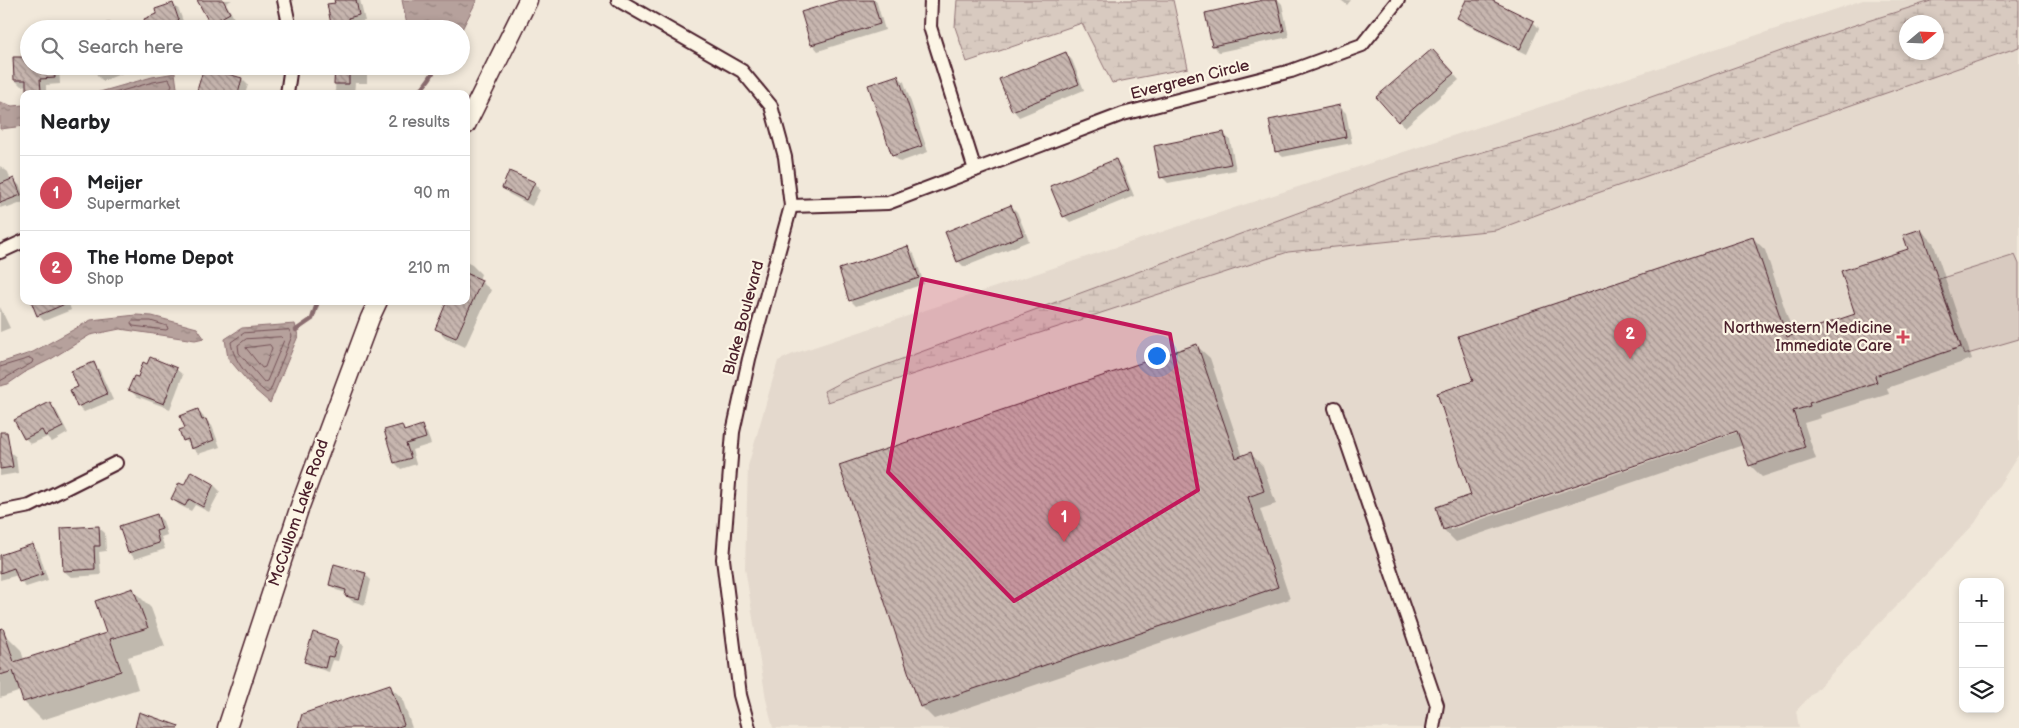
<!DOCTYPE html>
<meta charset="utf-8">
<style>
body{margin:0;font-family:"Balsamiq Sans",sans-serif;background:#f6f6f6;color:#202124}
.controls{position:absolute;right:15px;bottom:15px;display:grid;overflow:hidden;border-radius:10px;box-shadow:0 2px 8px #0003}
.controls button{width:45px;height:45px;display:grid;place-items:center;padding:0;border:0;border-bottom:1px solid #e0e0e0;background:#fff;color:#202124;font:25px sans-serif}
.compass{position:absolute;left:1899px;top:15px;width:45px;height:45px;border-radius:50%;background:#fff;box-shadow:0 2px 8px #0003;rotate:71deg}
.you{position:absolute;left:1156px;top:355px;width:18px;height:18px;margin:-12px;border:4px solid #fff;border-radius:50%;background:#1a73e8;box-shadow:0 0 0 8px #1a73e833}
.badge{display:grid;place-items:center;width:32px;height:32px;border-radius:50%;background:#d1495b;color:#fff;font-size:16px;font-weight:700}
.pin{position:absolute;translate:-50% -41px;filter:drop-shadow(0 1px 2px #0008)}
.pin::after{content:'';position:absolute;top:26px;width:18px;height:15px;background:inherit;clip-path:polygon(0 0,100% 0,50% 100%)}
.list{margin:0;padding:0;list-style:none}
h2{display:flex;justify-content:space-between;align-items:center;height:65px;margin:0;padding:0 20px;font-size:21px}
h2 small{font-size:16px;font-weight:400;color:#757577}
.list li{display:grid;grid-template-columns:32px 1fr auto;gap:15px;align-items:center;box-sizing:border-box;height:75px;padding:0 20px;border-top:1px solid #e0e0e0}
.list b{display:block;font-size:19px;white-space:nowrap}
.list p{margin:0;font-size:16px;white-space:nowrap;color:#757577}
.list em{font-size:16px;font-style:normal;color:#757577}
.icon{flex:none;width:28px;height:28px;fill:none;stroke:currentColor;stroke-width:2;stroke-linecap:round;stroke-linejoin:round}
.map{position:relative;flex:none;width:2019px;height:728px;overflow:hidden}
.search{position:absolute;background:#fff;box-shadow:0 2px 8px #0003;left:20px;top:20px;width:450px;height:55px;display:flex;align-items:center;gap:12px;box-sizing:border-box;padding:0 18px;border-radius:28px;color:#757577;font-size:19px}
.panel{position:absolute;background:#fff;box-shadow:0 2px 8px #0003;left:20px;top:90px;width:450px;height:215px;border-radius:10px}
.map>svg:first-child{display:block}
.built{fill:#e4d9cd;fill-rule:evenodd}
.grass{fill:#d8cac0;stroke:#917476}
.wetland{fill:url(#wetland-marsh);stroke:#917476;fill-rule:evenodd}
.water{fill:url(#water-ripples);stroke:#8b6d6f}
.shadow{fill:#0003;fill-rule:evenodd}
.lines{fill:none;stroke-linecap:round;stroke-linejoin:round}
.shore{stroke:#755358;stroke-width:1}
.stream{stroke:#8b6d6f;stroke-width:4.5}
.building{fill:url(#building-back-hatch);stroke:#4a1f2b}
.street-casing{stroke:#4a1f2b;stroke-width:16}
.secondary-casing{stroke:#4a1f2b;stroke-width:21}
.street{stroke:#fcf5e5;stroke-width:12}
.secondary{stroke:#fcf5e5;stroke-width:18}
.marked{fill:#c2185b;fill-opacity:0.2;stroke:#c2185b;stroke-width:4;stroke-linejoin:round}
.poi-dot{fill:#d1495b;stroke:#fcf5e5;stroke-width:2}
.labels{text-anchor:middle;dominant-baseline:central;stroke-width:4.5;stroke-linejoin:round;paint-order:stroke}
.street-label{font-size:16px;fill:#4a1f2b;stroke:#fcf5e5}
.poi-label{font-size:16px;fill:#4a1f2b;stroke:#fcf5e5;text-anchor:end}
</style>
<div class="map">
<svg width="2019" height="728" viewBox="0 0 2019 728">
<defs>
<pattern id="wetland-marsh" width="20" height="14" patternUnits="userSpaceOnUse" patternTransform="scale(1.25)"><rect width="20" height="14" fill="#d8cac0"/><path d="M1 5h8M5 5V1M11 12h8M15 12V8" fill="none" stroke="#bbada5"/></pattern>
<pattern id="water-ripples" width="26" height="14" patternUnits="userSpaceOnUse" patternTransform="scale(1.25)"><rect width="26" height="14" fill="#b6a19c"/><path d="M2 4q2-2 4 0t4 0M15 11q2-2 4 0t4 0" fill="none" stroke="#96837f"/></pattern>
<pattern id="building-back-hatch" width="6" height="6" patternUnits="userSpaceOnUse" patternTransform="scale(1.25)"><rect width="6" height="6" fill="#c7b6af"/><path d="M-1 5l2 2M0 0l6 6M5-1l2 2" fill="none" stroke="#a4938f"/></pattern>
</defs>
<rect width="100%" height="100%" fill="#f1e8da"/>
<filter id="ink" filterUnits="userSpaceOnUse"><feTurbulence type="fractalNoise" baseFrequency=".02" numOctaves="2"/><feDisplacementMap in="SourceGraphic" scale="10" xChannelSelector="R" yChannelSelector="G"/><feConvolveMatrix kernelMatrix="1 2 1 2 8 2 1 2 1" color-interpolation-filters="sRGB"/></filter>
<g filter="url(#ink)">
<path class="built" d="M1863 0H2019V454L1975 523 1796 711 1799 728H773L766 699 745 568 748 466 778 361 793 354ZM1906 22H1936V52H1906Z"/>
<path class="grass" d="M2015 255 2019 264V339L1964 355 1939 279Z"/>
<g class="wetland">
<path d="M957 0H1173L1188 68 1112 83 1082 23 967 62 955 27Z"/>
<path d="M1934 0H2019V47L1560 206 1496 230 1288 252 828 402 824 391 845 380 1392 178 1549 133 1852 26ZM1906 22H1936V52H1906Z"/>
</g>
<g class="water">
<path d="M402 0H477L461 31V29H412L407 25Z"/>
<path d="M175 73 177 88 169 94H93L152 77Z"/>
<path d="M0 102 12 106 24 105V126L0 129Z"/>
<path d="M136 315 152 316 197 328 204 338 195 340 120 329 90 335 51 359 27 371 8 384 0 386V363L33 352 91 320Z"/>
<path d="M295 324 298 336 270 403 254 389 228 358 225 339 242 328Z"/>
</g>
<g class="shadow">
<path d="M205 0H232L226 3 235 20 217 29 211 24 200 3Z"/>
<path d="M336 0H360L365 21 353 23 354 29H333Z"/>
<path d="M845 0H876L885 30 818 51 812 44Z"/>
<path d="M1269 0H1278L1282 4 1289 37 1219 52 1213 46 1206 14Z"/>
<path d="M1341 0H1351L1347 5Z"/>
<path d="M1467 0H1488L1533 22 1539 28 1527 54 1465 24 1459 18Z"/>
<path d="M173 4 179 10 185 27 179 29H148L158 15Z"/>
<path d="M110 21 117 29H96L95 27Z"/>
<path d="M1066 54 1072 60 1084 90 1019 117 1013 110Z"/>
<path d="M1438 56 1459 80 1405 127 1399 121Z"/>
<path d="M29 66H59L60 84 46 85V94H31L28 91 27 85 21 86 15 80Z"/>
<path d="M94 66H132L133 69 103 81 97 75Z"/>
<path d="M336 66H367V83H355L354 94H335Z"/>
<path d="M898 76 904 82 928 152 900 162 893 155Z"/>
<path d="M242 79 248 85 245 94H197Z"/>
<path d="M1339 106 1346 113 1352 143 1283 157 1276 151Z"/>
<path d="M1224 134 1230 140 1236 170 1168 183 1162 177Z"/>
<path d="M1116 161 1122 167 1134 196 1070 222 1064 216Z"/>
<path d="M0 166 8 172 11 181 14 180 20 186 24 196V202L8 208 6 206 0 208Z"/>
<path d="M509 172 534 183 540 190 532 206 509 194 503 188Z"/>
<path d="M1011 206 1017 212 1029 241 964 267 958 261Z"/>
<path d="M1921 230 1933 242 1972 359 1887 388 1889 394 1820 415 1821 418 1804 423 1816 459 1762 477 1750 465 1743 445 1456 542 1444 530 1437 508 1473 496 1475 381 1753 238 1765 250 1794 336 1857 315 1909 249ZM1743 428 1744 430 1450 530V527Z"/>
<path d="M908 248 914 254 924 284 856 306 850 300Z"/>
<path d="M466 262 472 265 481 274 479 280 491 290 465 347 446 338 436 328 466 301Z"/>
<path d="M68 301 71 310 44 321 38 315Z"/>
<path d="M0 307 10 328 0 332Z"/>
<path d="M1197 346 1210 358 1243 457 1251 454 1263 466 1276 504 1260 509 1290 599 934 719 921 706Z"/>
<path d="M93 363 99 369 113 400 84 412 78 406 79 388Z"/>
<path d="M176 369 183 375 170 409 136 396 130 390 139 379Z"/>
<path d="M50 404 56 410 68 433 52 442 47 437 31 444 25 438Z"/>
<path d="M198 411 212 426 220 447 198 454 185 440 181 430 186 429Z"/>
<path d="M401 426 406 431 421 427 427 433 431 444 412 450 416 464 401 469 395 463 385 431Z"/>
<path d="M0 447 9 451 16 457 18 473 0 476Z"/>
<path d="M214 485 220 491 209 512 195 505 191 511 179 505 173 499 185 487Z"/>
<path d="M157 515 163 521 167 535 161 537 165 549 135 559 129 552Z"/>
<path d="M98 527 105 533 106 551 99 552 101 575 71 577 64 571Z"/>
<path d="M32 545 39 552 48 580 26 587 20 581 18 575 0 580V556Z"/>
<path d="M365 574 371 580 365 605 352 601 346 595 347 593 336 590 330 584Z"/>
<path d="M133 590 151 608 165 646 128 657 138 689 42 720 24 702 21 691 0 698V633L3 632 21 650 24 660 108 634Z"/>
<path d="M337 641 342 646 338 661 333 660 329 672 310 666 305 661Z"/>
<path d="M389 686 402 698 412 728H299Z"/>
</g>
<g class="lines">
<g class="shore">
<path d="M111 94 153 82 169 79 172 85 167 94"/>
<path d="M133 321H151L167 326 168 329 166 330 133 326 131 323Z"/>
<path d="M289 330 292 336 270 391 267 393C251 381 233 361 231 342L244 333Z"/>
<path d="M281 337 284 340 267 381 264 382 239 353 238 345 246 339Z"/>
<path d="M270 345 272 348 265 367 262 368 246 348Z"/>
<path d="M0 367 30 358 33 360 32 363 0 381"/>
</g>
<g class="stream">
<path d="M419 94C423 84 434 77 435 66"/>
<path d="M296 330 312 319 318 301"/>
</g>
</g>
<g class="building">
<path d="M197 0H223L230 13 210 24Z"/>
<path d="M334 0H356L359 15 348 18 349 25 332 29 327 4 335 3Z"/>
<path d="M840 0H873L880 24 811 45 801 12Z"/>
<path d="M1263 0H1277L1284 31 1212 46 1205 13Z"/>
<path d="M1466 0H1491L1534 21 1520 49 1457 18Z"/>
<path d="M173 3 179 21 171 24 172 29H147L144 19 156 14 155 9Z"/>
<path d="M1432 49 1454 73 1398 122 1376 97Z"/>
<path d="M1066 52 1079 84 1012 111 999 79Z"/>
<path d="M13 57H29V66H54L55 78 40 79 41 91H26V80H14Z"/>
<path d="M335 66H349V84H334Z"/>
<path d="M204 67 242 78 238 94H196Z"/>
<path d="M898 75 922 146 892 156 868 85Z"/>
<path d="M1340 105 1346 137 1275 152 1269 120Z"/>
<path d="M1224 132 1231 164 1160 178 1154 146Z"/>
<path d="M1116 159 1129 190 1063 217 1050 186Z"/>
<path d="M509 171 535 182 526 200 502 188Z"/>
<path d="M14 178 21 195 0 203V184Z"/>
<path d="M1011 205 1023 235 957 262 945 232Z"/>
<path d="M1921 229 1961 347 1875 376 1877 382 1809 403 1810 406 1793 411 1805 447 1749 466 1737 431 1443 530 1436 507 1471 495 1437 393 1473 381 1458 336 1753 237 1787 337 1855 314 1841 271 1908 249 1903 235Z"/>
<path d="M908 246 919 278 849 301 839 269Z"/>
<path d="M466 273 482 280 456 338 435 329 447 301H466Z"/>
<path d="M31 301H72L37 316Z"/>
<path d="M1197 344 1236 458 1251 452 1264 491 1248 497 1278 587 920 707 839 465Z"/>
<path d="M150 357 177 368 164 404 128 390 134 376 138 377 143 362 147 364Z"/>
<path d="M94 362 107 394 77 407 70 390 78 387 71 371Z"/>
<path d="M50 402 63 427 45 436 42 430 24 439 14 420Z"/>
<path d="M198 409 202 420 206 419 214 440 191 449 188 439 183 441 179 430 185 428 180 416Z"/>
<path d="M402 425 404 431 422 425 426 438 406 444 411 458 394 463 384 430Z"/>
<path d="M0 432H7L13 467 0 469Z"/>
<path d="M191 471 214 484 203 507 189 499 185 506 171 499 179 483 184 485Z"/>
<path d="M157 514 162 529 156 531 159 543 128 553 119 526Z"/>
<path d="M99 526 100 546H94L95 569 63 571 61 528Z"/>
<path d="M33 544 43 574 19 582 14 568 0 573V555Z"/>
<path d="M334 564 366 573 359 599 345 596 346 590 329 585Z"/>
<path d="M133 588 148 628 110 639 121 671 23 702 13 671 0 675V629L3 628 14 662 106 633 95 601Z"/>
<path d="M313 632 338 640 333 657 328 656 325 668 304 662Z"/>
<path d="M390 684 404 725 395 728H298L302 714Z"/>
<path d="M139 712 179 726 178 728H135Z"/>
</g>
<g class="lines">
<defs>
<g id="street">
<path d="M284 0 290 29"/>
<path d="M618 0 742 71 771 106 785 157 791 206 749 359 733 432 723 559 740 695 749 728"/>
<path d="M931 0 930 27 975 170"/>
<path d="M287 94 291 66"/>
<path d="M791 206 888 203 1123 114 1291 71 1362 45 1398 0"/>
<path d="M0 252 24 241"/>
<path d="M1335 408 1437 705 1433 728"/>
<path d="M0 512 30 506 116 463"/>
</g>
<g id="secondary">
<path d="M466 125 528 0"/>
<path d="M227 728 300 506 370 318 378 301"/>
</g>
</defs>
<use href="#street" class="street-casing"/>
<use href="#secondary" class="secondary-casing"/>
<use href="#street" class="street"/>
<use href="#secondary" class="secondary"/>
</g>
</g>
<path class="marked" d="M922 279 1170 334 1198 490 1014 601 888 472Z"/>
<path class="poi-dot" d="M1900.5 329.5h5v5h5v5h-5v5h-5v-5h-5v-5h5z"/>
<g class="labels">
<g class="street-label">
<text transform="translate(1190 80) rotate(-14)">Evergreen Circle</text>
<text transform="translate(744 318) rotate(-75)">Blake Boulevard</text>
<text transform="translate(299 513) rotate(-71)">McCullom Lake Road</text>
</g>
<g class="poi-label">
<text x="1892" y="328">Northwestern Medicine<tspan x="1892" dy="18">Immediate Care</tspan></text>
</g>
</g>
</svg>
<div class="controls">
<button>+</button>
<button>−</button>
<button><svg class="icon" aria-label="layers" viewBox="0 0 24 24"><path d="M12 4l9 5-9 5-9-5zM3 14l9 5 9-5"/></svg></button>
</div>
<svg class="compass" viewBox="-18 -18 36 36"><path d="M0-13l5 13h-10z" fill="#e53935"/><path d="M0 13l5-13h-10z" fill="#757577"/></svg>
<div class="you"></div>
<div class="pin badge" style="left:1064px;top:542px">1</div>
<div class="pin badge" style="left:1630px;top:359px">2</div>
<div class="search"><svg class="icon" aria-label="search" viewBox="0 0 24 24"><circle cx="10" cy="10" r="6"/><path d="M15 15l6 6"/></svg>Search here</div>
<section class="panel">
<h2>Nearby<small>2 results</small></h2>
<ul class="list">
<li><span class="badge">1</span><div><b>Meijer</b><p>Supermarket</p></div><em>90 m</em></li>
<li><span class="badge">2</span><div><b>The Home Depot</b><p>Shop</p></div><em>210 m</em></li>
</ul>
</section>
</div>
